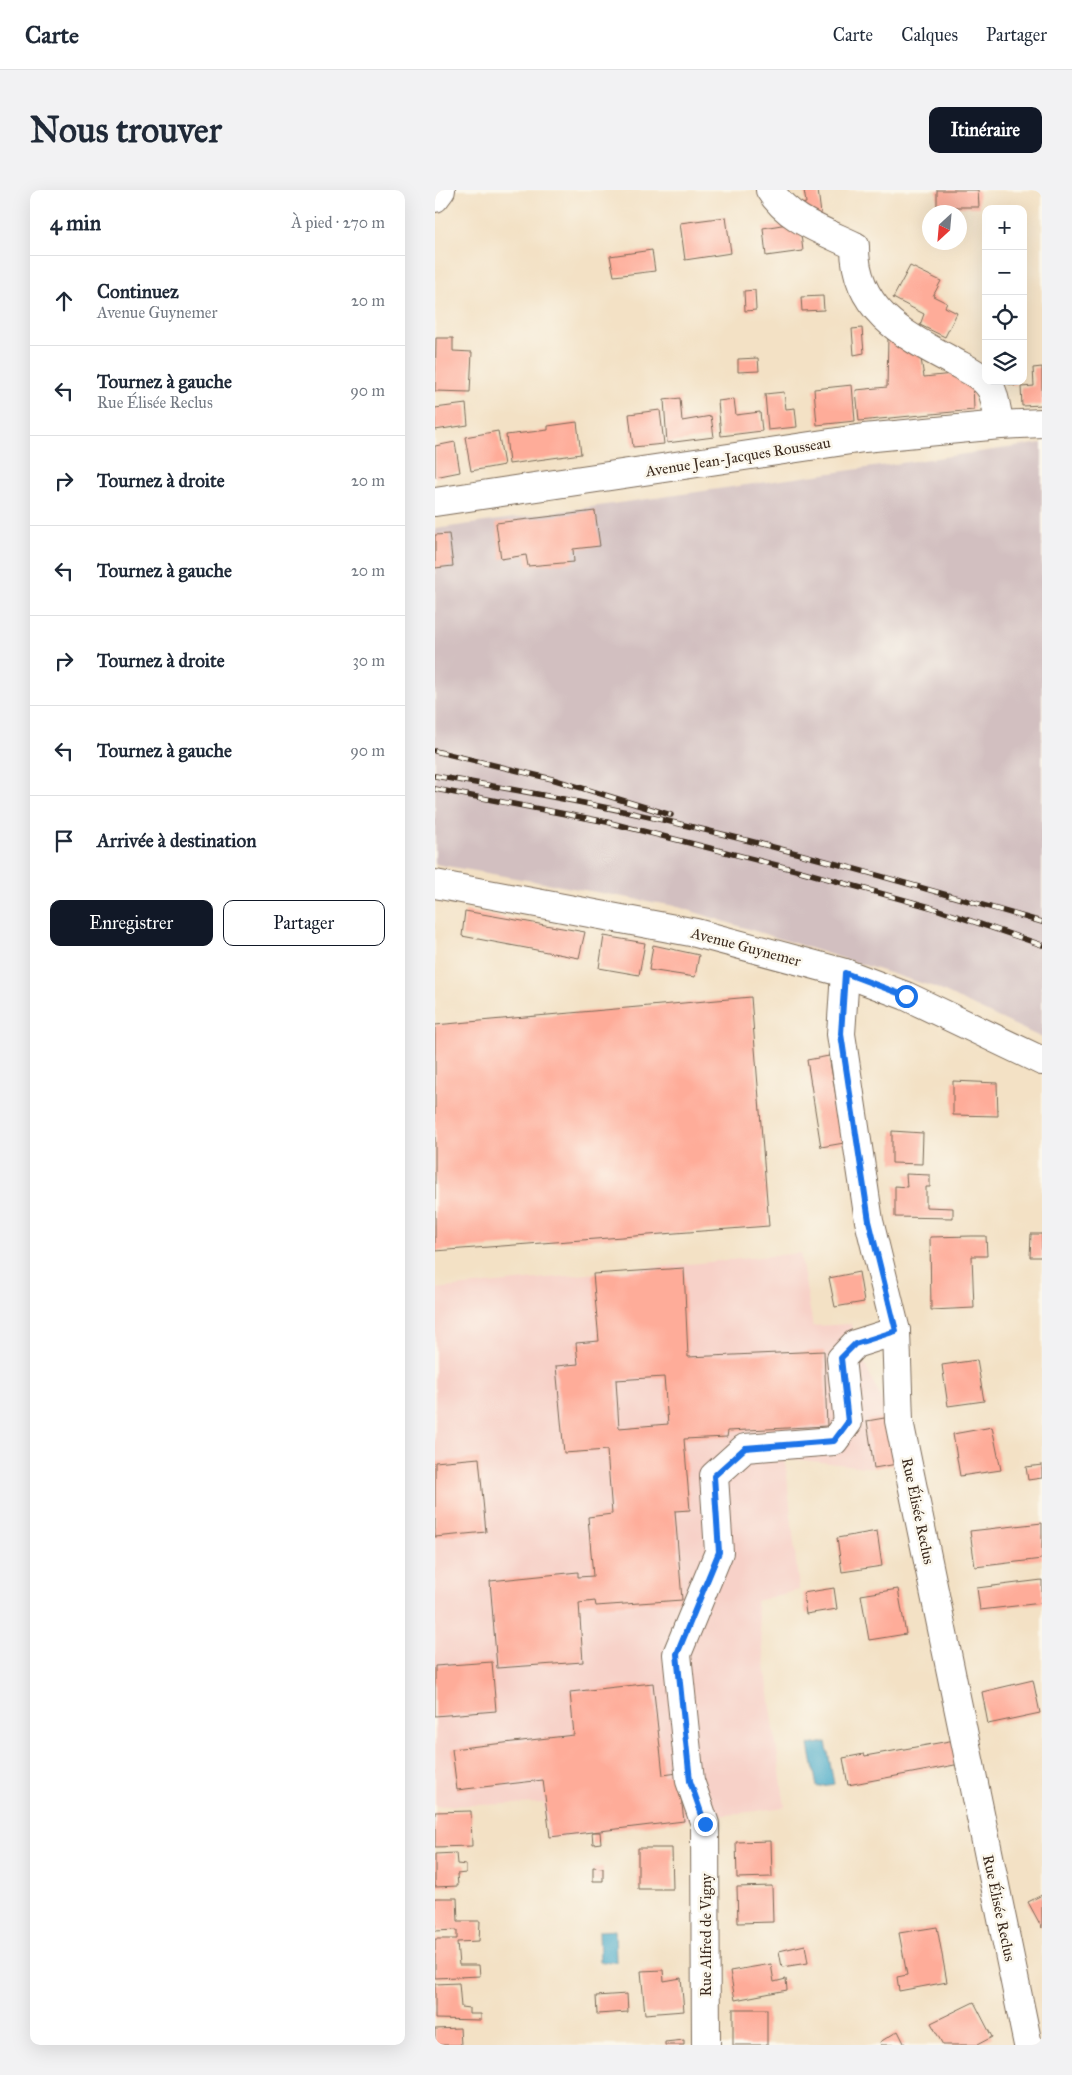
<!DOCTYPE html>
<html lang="fr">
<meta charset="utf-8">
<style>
body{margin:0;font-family:"IM FELL Great Primer",serif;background:#f2f2f3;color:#1f2937}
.controls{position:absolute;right:15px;top:15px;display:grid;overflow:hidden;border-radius:10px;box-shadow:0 5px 20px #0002}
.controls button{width:45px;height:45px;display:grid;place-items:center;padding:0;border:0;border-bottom:1px solid #e0e1e3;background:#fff;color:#1f2937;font:25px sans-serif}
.compass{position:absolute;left:487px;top:15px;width:45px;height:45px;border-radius:50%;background:#fff;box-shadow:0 5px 20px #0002;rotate:206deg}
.stop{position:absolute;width:15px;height:15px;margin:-11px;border:4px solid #1a73e8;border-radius:50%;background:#fff}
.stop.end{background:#1a73e8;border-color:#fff;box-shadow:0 1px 5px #0008}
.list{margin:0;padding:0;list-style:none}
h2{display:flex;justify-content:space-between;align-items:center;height:65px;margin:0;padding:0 20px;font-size:21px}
h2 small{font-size:16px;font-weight:400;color:#747a83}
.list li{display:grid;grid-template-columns:32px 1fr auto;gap:15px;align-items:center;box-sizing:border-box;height:90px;padding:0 20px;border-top:1px solid #e0e1e3}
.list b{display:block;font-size:19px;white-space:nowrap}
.list p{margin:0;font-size:16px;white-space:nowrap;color:#747a83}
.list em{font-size:16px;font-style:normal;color:#747a83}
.actions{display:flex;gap:10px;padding:15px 20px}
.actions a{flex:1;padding:11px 0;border:1px solid #111827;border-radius:10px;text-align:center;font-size:18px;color:#111827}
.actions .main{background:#111827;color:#fff}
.icon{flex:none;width:28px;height:28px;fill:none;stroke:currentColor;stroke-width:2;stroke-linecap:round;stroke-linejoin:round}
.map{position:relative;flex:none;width:607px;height:1855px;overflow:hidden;border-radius:10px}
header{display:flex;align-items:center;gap:30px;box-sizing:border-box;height:70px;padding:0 25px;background:#fff;border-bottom:1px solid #e0e1e3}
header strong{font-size:24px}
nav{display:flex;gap:28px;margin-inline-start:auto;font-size:18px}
.intro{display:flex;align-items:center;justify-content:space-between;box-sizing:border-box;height:120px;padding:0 30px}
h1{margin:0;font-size:35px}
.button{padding:12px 22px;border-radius:10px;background:#111827;color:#fff;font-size:18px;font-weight:700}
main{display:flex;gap:30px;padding:0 30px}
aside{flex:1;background:#fff;border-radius:10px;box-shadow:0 5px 20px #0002}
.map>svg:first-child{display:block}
.built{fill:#f7d1c8}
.industrial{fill:#d2bfc0}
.water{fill:#48aac8;stroke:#426a73}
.building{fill:#feac99;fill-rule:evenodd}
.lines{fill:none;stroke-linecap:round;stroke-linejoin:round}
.minor-casing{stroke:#7b6a58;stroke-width:30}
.major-casing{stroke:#7b6a58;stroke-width:30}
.minor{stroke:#fff;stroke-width:28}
.major{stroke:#fff;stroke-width:28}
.rail-casing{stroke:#3b2a1e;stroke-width:5.5}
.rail{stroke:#fbf7ec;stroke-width:4;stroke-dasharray:11;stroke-linecap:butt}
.route{stroke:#1a73e8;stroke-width:6}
.labels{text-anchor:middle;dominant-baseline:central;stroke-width:5;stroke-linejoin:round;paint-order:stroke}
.street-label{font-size:15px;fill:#3b2a1e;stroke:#fbf7ec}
</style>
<header>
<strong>Carte</strong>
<nav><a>Carte</a><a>Calques</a><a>Partager</a></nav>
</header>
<div class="intro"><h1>Nous trouver</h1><a class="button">Itinéraire</a></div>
<main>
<aside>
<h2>4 min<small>À pied · 270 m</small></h2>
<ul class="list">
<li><svg class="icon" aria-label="ahead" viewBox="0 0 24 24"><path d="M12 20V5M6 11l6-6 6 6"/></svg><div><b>Continuez</b><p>Avenue Guynemer</p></div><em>20 m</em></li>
<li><svg class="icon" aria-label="left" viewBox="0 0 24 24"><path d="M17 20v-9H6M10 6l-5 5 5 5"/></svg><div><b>Tournez à gauche</b><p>Rue Élisée Reclus</p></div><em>90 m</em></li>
<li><svg class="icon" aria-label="right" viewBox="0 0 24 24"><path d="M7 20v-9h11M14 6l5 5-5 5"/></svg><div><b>Tournez à droite</b></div><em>20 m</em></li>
<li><svg class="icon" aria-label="left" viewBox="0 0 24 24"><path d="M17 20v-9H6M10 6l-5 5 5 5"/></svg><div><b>Tournez à gauche</b></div><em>20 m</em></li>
<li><svg class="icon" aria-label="right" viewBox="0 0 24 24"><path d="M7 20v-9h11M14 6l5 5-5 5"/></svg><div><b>Tournez à droite</b></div><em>30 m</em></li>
<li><svg class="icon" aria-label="left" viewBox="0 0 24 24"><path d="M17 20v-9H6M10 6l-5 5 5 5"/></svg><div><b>Tournez à gauche</b></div><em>90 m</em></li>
<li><svg class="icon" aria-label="arrive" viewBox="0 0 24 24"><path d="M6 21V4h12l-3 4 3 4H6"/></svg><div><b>Arrivée à destination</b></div></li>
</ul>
<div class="actions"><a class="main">Enregistrer</a><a>Partager</a></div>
</aside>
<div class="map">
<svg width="607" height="1855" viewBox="0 0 607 1855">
<rect width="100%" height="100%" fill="#fbf7ec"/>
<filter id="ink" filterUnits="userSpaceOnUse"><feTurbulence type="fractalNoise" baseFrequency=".02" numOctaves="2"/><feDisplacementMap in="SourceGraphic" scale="10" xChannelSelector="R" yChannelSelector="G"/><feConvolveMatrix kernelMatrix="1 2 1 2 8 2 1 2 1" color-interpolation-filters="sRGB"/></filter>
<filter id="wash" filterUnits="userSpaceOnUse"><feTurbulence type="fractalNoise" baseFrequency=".0096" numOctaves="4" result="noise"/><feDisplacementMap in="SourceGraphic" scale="20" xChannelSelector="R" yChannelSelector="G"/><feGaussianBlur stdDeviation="1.12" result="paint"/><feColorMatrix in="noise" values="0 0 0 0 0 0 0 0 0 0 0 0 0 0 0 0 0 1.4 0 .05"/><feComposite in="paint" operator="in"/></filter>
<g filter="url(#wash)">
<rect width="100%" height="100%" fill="#f3e1c5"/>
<path class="built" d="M365 1063 378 1136 416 1134 420 1154 455 1227 462 1274 439 1278 350 1268 364 1400 321 1411 350 1617 112 1649 109 1613 0 1616V1099Z"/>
<path class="industrial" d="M607 253V848L499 797 240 716 0 674V339Z"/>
<g class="water">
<path d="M391 1552 399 1594 382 1597 374 1555Z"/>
<path d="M180 1740 181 1772H165L164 1741Z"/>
</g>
<g id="blocks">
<g class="building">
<path d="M369 0H383L387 32 357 16 371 13Z"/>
<path d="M502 0H543L544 17H502Z"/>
<path d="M291 27 296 63 250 70 245 33Z"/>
<path d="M359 33 365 36 368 61 331 66 328 38Z"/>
<path d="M217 60 220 81 179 86 175 66Z"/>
<path d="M475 76 506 91 498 106 512 113 510 117 522 123 510 147 485 135 489 124 458 108Z"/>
<path d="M320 100 321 120 310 121 309 101Z"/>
<path d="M388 106 389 120 367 121 366 107Z"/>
<path d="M427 138 429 163 419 165 417 139Z"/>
<path d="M453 146 485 163 489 187 527 183 538 192 539 220 424 231 421 200 452 197Z"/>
<path d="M1 148H18V161L37 162 35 202 0 201Z"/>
<path d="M323 168 324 181 303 182V169Z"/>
<path d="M607 177V215L587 216 586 197 599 196 598 178Z"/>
<path d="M564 191H582L580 196Z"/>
<path d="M417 195 420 231 382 235 379 199Z"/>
<path d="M349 202 351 219 360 218 362 237 333 240 330 204Z"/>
<path d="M245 208 247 231 276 226 279 247 232 253 229 210Z"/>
<path d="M299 209 301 225 325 222 327 241 286 246 283 211Z"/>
<path d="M31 214 33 235 0 240V218Z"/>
<path d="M225 220 229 254 198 257 194 224Z"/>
<path d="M142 232 146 264 74 274 71 245 113 240V236Z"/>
<path d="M63 241 69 275 36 281 30 247Z"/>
<path d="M20 252 25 282 0 287V256Z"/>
<path d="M160 321 165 356 138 359 139 372 93 376 91 365 66 369 61 333Z"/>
<path d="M14 344 18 376 0 378V345Z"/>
<path d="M30 721 150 742 144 768 27 746Z"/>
<path d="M169 746 210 753 204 785 164 778Z"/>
<path d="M218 755 264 765 260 787 214 780Z"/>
<path d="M316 807 334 1036 0 1061V835Z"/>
<path d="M394 866 409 953 386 957 372 870Z"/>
<path d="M518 891 562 893 563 926 518 925Z"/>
<path d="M457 941 488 943 487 974 457 973Z"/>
<path d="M471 984 495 985V997H491V1017L518 1018V1028L460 1027V996L472 997Z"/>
<path d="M596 1044H607V1067H595Z"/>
<path d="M537 1046H551L552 1066H537L539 1118 496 1120 495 1047Z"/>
<path d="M249 1078 253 1167 389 1161 392 1236 293 1241 292 1247 249 1249 255 1320 240 1321 247 1410 161 1416 160 1411 144 1413 148 1472 62 1478 55 1391 143 1382V1387L158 1386 153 1327 177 1324 172 1260 129 1263 121 1176 143 1174 141 1153 164 1151 158 1084ZM229 1187 233 1234 184 1238 181 1190Z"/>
<path d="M424 1082 429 1112 400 1117 394 1088Z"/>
<path d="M542 1170 549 1211 513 1216 507 1175Z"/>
<path d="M455 1227 462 1274 439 1278 432 1231Z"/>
<path d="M557 1237 566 1280 525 1286 518 1244Z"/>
<path d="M44 1268 51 1342 0 1347V1272Z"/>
<path d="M607 1275V1288L593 1290 591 1277Z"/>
<path d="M607 1333V1369L540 1377 535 1341Z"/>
<path d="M442 1341 447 1376 407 1382 402 1348Z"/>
<path d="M607 1390V1413L545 1420 542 1398Z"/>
<path d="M399 1398 402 1419 371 1424 368 1403Z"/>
<path d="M463 1399 471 1444 434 1450 426 1405Z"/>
<path d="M57 1472 61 1521 0 1526V1476Z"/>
<path d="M598 1490 605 1523 553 1534 547 1502Z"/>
<path d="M218 1493 228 1585 243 1583 249 1631 115 1647 108 1590 22 1600 17 1559 139 1545 135 1502Z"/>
<path d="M520 1550 525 1574 413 1595 408 1568 429 1564 430 1566Z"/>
<path d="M36 1621 37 1656 0 1657V1622Z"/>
<path d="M157 1642H165L166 1653 158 1654Z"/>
<path d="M336 1651 337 1687 302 1688 301 1652Z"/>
<path d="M203 1658H237L238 1699H203Z"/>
<path d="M21 1663 22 1674 31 1675V1683L22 1684 23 1696 0 1697V1664Z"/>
<path d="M158 1677 168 1678V1691H158Z"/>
<path d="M337 1696 338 1732 303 1733 302 1697Z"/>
<path d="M607 1705V1738L593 1712Z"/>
<path d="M0 1708H22L23 1731H45L44 1751 22 1752 24 1775H44L45 1786 0 1788V1749H22V1740L0 1741Z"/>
<path d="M502 1737 512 1792 464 1801 462 1787 472 1785 464 1743Z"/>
<path d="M370 1755 373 1773 347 1777 344 1761Z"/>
<path d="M336 1774 339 1792 351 1789 352 1800 300 1810 295 1781Z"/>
<path d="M228 1780 229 1791 246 1788 249 1821 210 1824 206 1781Z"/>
<path d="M24 1793 26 1817 34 1818V1824H46V1830L0 1829V1794Z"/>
<path d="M192 1804 193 1822 162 1824 161 1806Z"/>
<path d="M539 1812 557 1847 542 1855H508L496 1833Z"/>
<rect x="298" y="1819" width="34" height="36"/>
<path d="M25 1838 26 1855H0V1839Z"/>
<path d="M463 1841 470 1855H446L445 1852Z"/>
<path d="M249 1850V1855H230V1852Z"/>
</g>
</g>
</g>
<g filter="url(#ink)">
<use href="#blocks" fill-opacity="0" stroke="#7b6a58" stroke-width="1"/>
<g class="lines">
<defs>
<g id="minor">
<path d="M335 0C353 30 389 41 420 56 419 121 471 146 521 173 534 180 550 187 557 201 561 211 562 224 565 235"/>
<path d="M0 8 6 0"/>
<path d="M410 783 406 844 434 1031 461 1141 464 1231 593 1855"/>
<path d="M271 1855 270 1634 255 1591 242 1464 284 1362 279 1286 310 1258 399 1251 413 1232 406 1169 420 1154 461 1141"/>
</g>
<g id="major">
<path d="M0 312 429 248 565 235 607 233"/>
<path d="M0 694 261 743 410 783 471 806 607 871"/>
</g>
</defs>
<use href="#minor" class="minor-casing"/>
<use href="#major" class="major-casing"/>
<use href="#minor" class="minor"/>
<use href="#major" class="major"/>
<defs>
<g id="rail">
<path d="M0 561 117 589 236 625"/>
<path d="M0 586C83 600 167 615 249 635 369 663 488 698 607 732"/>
<path d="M0 599 172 632 365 681 495 717 607 755"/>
</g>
</defs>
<use href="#rail" class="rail-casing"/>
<use href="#rail" class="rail"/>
</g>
</g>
<g class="lines" filter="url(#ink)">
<path class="route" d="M270 1634 255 1591 242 1464 284 1362 279 1286 310 1258 399 1251 413 1232 406 1168 420 1154 461 1141 434 1031 406 844 410 783 471 806"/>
</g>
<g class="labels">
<g class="street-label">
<text transform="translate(303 267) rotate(-9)">Avenue Jean-Jacques Rousseau</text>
<text transform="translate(311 757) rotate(15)">Avenue Guynemer</text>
<text transform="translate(483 1321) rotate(78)">Rue Élisée Reclus</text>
<text transform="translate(564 1718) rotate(78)">Rue Élisée Reclus</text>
<text transform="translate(271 1745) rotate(-90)">Rue Alfred de Vigny</text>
</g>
</g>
</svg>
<div class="controls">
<button>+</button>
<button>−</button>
<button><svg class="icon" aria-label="locate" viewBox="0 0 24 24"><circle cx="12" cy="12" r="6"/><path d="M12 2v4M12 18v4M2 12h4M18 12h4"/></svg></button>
<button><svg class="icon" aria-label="layers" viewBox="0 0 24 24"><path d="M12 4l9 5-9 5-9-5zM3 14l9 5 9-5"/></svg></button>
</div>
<svg class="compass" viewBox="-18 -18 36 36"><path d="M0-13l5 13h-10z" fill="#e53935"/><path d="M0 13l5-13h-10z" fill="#747a83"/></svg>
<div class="stop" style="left:471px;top:806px"></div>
<div class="stop end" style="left:270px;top:1634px"></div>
</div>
</main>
